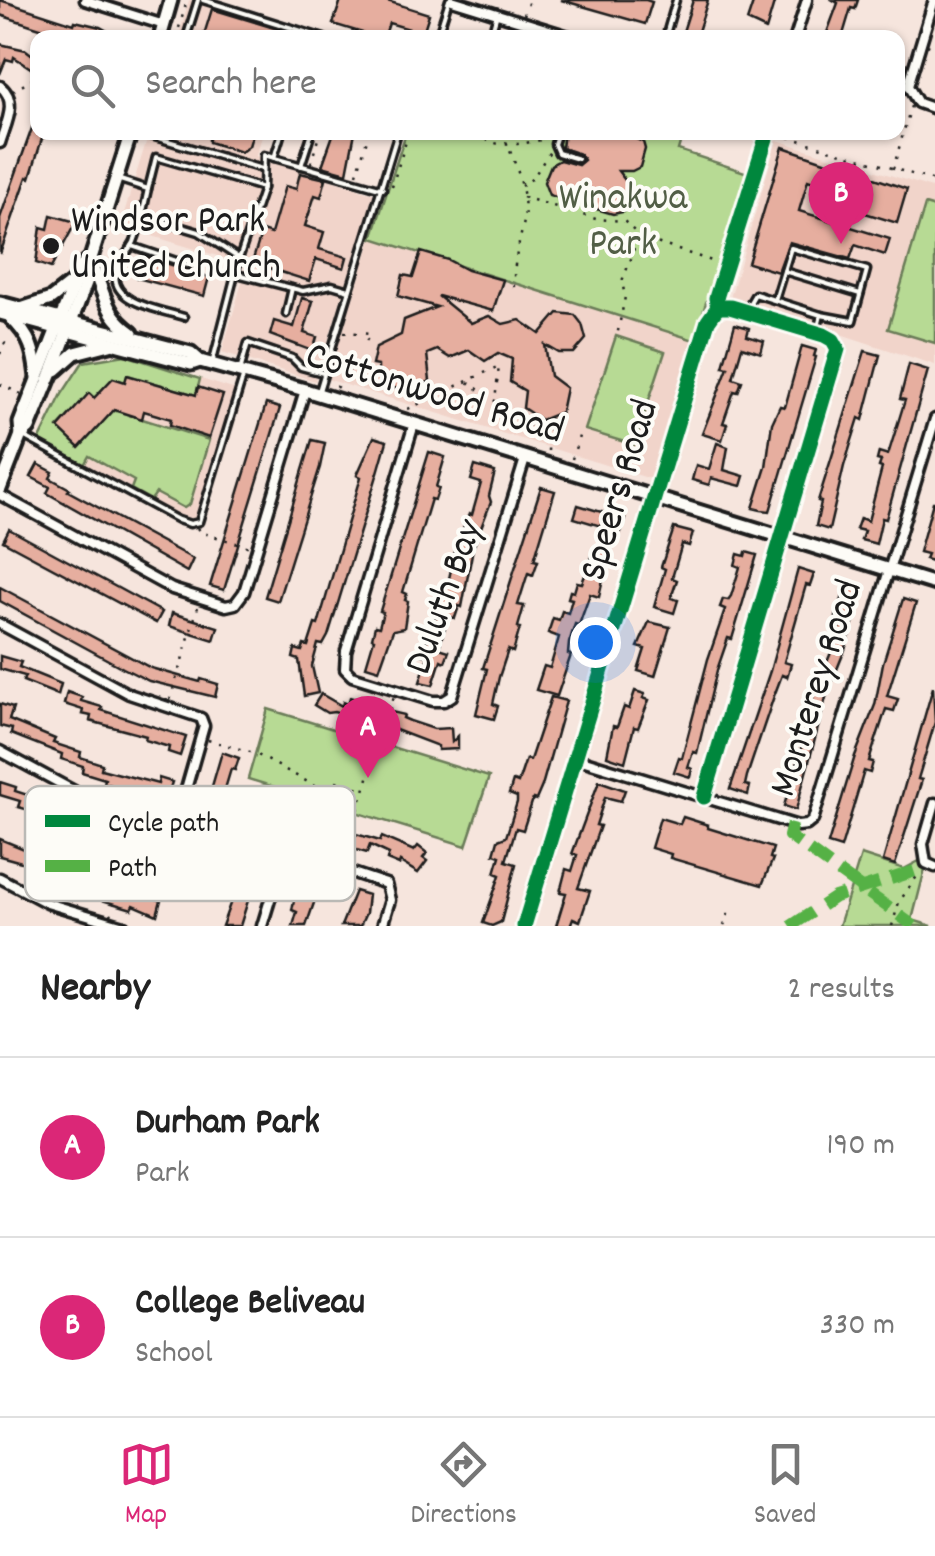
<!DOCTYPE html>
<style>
body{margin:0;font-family:Dekko,sans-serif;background:#f6f6f6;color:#222}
.you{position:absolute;left:595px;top:642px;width:35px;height:35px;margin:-25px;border:8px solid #fff;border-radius:50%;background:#1a73e8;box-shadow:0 0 0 15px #1a73e833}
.badge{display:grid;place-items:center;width:65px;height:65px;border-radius:50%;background:#db2777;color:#fff;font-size:32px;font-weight:700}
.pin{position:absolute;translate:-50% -82px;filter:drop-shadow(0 2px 5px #0008)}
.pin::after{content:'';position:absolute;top:52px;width:35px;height:30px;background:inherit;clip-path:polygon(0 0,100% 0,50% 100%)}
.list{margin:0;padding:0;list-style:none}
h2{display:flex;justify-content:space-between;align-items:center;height:130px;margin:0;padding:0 40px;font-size:42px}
h2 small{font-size:32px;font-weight:400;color:#767676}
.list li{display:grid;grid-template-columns:65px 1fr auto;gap:30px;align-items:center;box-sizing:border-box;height:180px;padding:0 40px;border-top:2px solid #e0e0e0}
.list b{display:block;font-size:38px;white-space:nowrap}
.list p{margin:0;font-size:32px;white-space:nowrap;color:#767676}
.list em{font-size:32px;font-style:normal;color:#767676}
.icon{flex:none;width:55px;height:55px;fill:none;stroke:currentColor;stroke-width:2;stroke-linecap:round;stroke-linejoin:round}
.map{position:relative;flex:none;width:935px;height:926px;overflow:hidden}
.search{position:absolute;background:#fff;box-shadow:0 2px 8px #0004;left:30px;right:30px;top:30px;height:110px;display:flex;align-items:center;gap:25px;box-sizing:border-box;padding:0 35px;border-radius:20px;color:#767676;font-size:38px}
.sheet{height:490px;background:#fff}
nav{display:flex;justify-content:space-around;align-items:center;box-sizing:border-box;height:140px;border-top:2px solid #e0e0e0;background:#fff;font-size:28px;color:#767676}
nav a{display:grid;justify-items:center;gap:5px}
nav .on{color:#db2777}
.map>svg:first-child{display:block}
.built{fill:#f1d4ca}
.green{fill:#b7da94;stroke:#6a7b58;stroke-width:2.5}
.building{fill:#e6ae9f;stroke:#1c1c1c;stroke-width:2.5}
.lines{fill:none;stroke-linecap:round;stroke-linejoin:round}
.lane-casing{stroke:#1c1c1c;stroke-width:11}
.street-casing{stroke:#1c1c1c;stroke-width:15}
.secondary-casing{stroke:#1c1c1c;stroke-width:19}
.path{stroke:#1c1c1c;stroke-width:2.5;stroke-dasharray:2.5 8;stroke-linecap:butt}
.lane{stroke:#fdfcf7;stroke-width:4}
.street{stroke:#fdfcf7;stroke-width:8}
.secondary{stroke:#fdfcf7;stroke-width:11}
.quiet{stroke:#55b145;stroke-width:12;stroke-dasharray:25 12;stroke-linecap:butt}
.cycleway-casing{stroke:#fdfcf7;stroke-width:21}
.cycleway{stroke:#00873e;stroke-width:15}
.poi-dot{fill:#1c1c1c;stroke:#fdfcf7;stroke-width:4}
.labels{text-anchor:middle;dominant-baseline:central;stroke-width:8;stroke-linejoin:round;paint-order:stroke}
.park-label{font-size:40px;fill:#525e46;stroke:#fdfcf7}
.poi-label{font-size:40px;fill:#1c1c1c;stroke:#fdfcf7;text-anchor:start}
.street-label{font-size:40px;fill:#1c1c1c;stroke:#fdfcf7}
.key{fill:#fdfcf7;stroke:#bab9b5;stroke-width:2.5}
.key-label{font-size:28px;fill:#1c1c1c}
</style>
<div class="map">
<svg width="935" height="926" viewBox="0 0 935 926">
<rect width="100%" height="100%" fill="#f6e5dd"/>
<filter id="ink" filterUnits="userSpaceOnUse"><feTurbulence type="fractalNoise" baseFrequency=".01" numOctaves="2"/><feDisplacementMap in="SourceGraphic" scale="20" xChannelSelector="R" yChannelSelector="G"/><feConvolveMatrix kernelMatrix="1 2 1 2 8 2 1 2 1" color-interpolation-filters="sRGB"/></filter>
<g filter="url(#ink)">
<g class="built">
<path d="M189 0H200L295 31 293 37 178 38Z"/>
<path d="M149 133H263L256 156 375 194 315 381 222 352 247 265 120 226Z"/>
<path d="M777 140 935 189V365L730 298Z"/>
<path d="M372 238 694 340 651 479 327 379Z"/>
<path d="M125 355 239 391 199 522 190 524 178 520 38 444 62 394 83 362Z"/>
</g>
<g class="green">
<path d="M406 133H683L678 150 748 173 694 340 372 238Z"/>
<path d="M925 205 935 208V343L888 329Z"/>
<path d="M616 336 665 352 634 445 585 430Z"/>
<path d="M125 355 200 379 196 395 128 375 125 382 113 378 94 398 89 394 58 427 80 447 114 410 209 440 190 504 184 508 156 493 151 500 131 489 134 481 89 456 84 465 39 441 62 394 83 362Z"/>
<path d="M268 709 489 777 466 846 248 779Z"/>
<path d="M861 855 904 869 919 861 925 869 912 920 932 926H839Z"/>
</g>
<g class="building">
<path d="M0 0 74 24 75 21 100 27 120 38H72L34 26 0 15Z"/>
<path d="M341 0H384L429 14 423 33 389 23 384 38H379L333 24Z"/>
<path d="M561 0H646L652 2 645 24Z"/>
<path d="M693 0H708L696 38H681Z"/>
<path d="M754 0H775L766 30 747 21Z"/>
<path d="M833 0H858L855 9 851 8 842 38H825L838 3Z"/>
<path d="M212 9 284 31 282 38H203Z"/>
<path d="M0 44 26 50 38 59V73L14 57 13 61 6 59 0 74Z"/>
<path d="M36 117 38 132H44L30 178 27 177 0 254V218Z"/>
<path d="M209 132H253L249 146 241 152 209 142Z"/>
<path d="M334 132H355L347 173 322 166Z"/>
<path d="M564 132H621L643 142 645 149 640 167 632 171H618L631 188 623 212 613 214 549 195 544 182 551 165 560 160 578 165 584 160 580 154 562 148Z"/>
<path d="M783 147 907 189 897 223 852 209 855 199 852 195 808 180 799 211 890 239 885 255 855 245 850 259 789 242 778 272 748 263Z"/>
<path d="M300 173 326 179 321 197 315 195 305 226 324 232 319 249 347 257 344 268 316 259 309 281 252 263 262 231 271 234 285 186 296 189Z"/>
<path d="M51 215 76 222 51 268 36 263 41 227 48 229Z"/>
<path d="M421 252 448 260 467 270 503 280 493 311 438 296 471 323 489 316 503 324 520 320 540 334 558 313 575 315 582 324 586 339 574 353H559L545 345 550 376 566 388 561 412 541 420 523 408 525 391 510 382 512 359 498 353 485 361 469 350 450 358 437 350 427 354 430 381 408 392 387 386 378 378V366L372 365 376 347 401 335 404 320 437 307 398 296 403 275 413 277Z"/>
<path d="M144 256 209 277 204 296 137 278Z"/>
<path d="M302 298 313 301 304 333 317 337 313 351 270 335 274 321 294 327Z"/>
<path d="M735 324 749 328 747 336 764 341 761 353 742 347 733 378 742 381 738 392 734 391 723 423 727 424 722 440 702 434 728 367 723 366Z"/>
<path d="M802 346 816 350 814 356 816 357 770 511 761 510 753 508 766 467 772 423 780 406 785 407Z"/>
<path d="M865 351 880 355 863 420 859 418 844 466 829 530 816 526 821 502 818 501Z"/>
<path d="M909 364 928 370 886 519 882 518 876 544 873 543 861 540 864 531 856 529 860 518 868 521 882 468 879 467 881 461 877 460 879 452 888 455 905 400 900 399Z"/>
<path d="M127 375 196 395 198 387 223 395 209 438 170 425 171 419 144 411 142 419 114 410 79 448 58 428 89 393 94 398 113 378 125 382Z"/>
<path d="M266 404 280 408 224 590 210 586Z"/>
<path d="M374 437 387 441 379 469 328 636 323 645 318 644 312 666 318 693 304 696 299 660 293 658 295 649 302 651 304 645 308 646 315 624 318 625 361 477 357 475Z"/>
<path d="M312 440 325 443 320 467 278 601 265 597Z"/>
<path d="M717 443 728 447 724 470 744 476 741 486 711 478 709 485 692 480 696 465 709 469Z"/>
<path d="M429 452 445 457 436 487 439 488 435 500 431 499 403 592 407 594 405 600 408 601 404 628 393 630 379 670 366 666 374 639 372 638 375 626 379 627 383 612 380 611Z"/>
<path d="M38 464 53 472 50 478 70 489 68 491 193 559 187 572 47 493 50 487 31 477Z"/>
<path d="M475 466 495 472 489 496 491 502 473 548 462 607 459 606 455 618 449 617 443 633 439 648 449 651 445 662 441 660 433 685 420 682 428 656 417 653 420 641 426 643 448 583 457 543 469 514 472 515 481 483 471 480Z"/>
<path d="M541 487 555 491 534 560 538 561 533 575 528 573 518 605 524 606 518 627 520 628 513 652 508 650 499 677 493 704 498 706 494 719 476 714 487 669 483 668Z"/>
<path d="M933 502H935V562L925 559 927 554 919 552Z"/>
<path d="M578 505 625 519 621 532 574 518Z"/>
<path d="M674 528 693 533 689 546 682 544 672 578 677 580 671 598 678 600 674 613 654 607 665 569 661 567Z"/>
<path d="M9 529 162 612 156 623 3 541Z"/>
<path d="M596 546 610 550 599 597 590 594 579 625 575 624 569 643 568 654 571 655 557 696 536 690 544 666 550 668 559 637 548 633 553 618 559 620 562 611 568 613 572 599 568 598 570 591 574 592 577 582 582 583Z"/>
<path d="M746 552 757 555 732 639 728 638 717 670 697 753 693 752 688 767 692 769 690 777 674 772 679 757 682 758 708 659 724 613 725 609 720 607 723 599 728 600 731 596 740 567 735 565 738 554 745 556Z"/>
<path d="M798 569 814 574 810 586 806 585 784 662 791 664 787 677 782 675 774 696 747 776 745 785 750 786 748 795 730 789 770 671Z"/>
<path d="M848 581 864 586 846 647 827 694 796 810 784 806 813 708H810L817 684 812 682 816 670 823 672 832 650 842 619 836 617Z"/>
<path d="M0 587 151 668 200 682 201 679 218 684 215 697 149 681 123 668 0 601Z"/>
<path d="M903 599 916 603 887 696 898 699 894 711 886 709 869 761 873 762 870 773 864 771 841 848 828 844 855 756 875 705 883 663Z"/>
<path d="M172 613 218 627 214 640 169 626Z"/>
<path d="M649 622 670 627 655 676 638 671 645 649 638 647Z"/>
<path d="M0 656 21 662 19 667 61 684 58 695 23 681 25 676 0 669Z"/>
<path d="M933 687 935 722 918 779 922 780 895 865 883 861Z"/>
<path d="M635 691 645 694 643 698 649 700 638 728 634 727 625 762 607 756 613 726 617 727 624 707 629 709Z"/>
<path d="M67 692 82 697 81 701 102 707 101 710 186 737 180 756 168 752 169 747 145 740 146 736 90 721 91 716 82 714 83 710 64 704Z"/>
<path d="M321 694 342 706 343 702 348 704 350 697 362 701 361 705 404 715 403 718 410 721 434 729 451 728 452 742 458 736V749L438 750V746L388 727 334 712 327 713 314 705Z"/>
<path d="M551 697 566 701 542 786 536 800 533 799 523 830 516 828 506 861 516 864 501 922 492 926 483 923 499 878 500 875 495 873 500 856 494 854 498 840 506 837 517 802V797L509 794 513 781 518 783 526 759 530 760Z"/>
<path d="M0 704 13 708 9 720 55 739 53 743 81 752 80 757 102 764 101 769 158 784 159 778 172 782 166 801 104 783 105 779 82 772 83 766 61 759 62 754 11 734 12 729 0 726Z"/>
<path d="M222 752 239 758 235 770 231 769 222 799 226 800 211 835 199 831Z"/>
<path d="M599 781 625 790 621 801 605 797 596 825 600 826 578 888 590 891 580 921 573 918 570 926H556L566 893 560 892 566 869 572 871 577 855 572 854Z"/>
<path d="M0 782 16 787 15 791 40 799 38 805 61 812 57 824 38 818 40 813 18 807 20 801 0 795Z"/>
<path d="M683 817 708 825V828L773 848 770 858 773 859 762 885 670 858 671 854 651 848 660 818 680 824Z"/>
<path d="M301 818 380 841 382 837 414 851 418 846 427 853 423 858 427 861 418 873 400 862 399 865 387 860 389 854 370 845 367 853 332 843 333 838 317 834 316 837 297 833Z"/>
<path d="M248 836 265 841 252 888 240 926H222L239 879Z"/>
<path d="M0 839 44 857 43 863 70 871 68 876 161 900 157 915 134 905 132 909 68 890 69 887 48 880 50 874 24 868 25 863 0 856Z"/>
<path d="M308 877 318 880 314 903 306 926H293L297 912 292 910 296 891 300 878 307 880Z"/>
<path d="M355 891 368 895 366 913 360 926H341Z"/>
</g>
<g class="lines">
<defs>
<g id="lane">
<path d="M203 0 324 38"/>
<path d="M186 38 198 0"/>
<path d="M437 38 449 0"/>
<path d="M490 38 497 14"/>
<path d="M665 38 676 0"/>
<path d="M138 132 262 169"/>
<path d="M558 132 554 144 558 153 578 159"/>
<path d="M274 158 282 132"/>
<path d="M301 166 312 132"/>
<path d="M117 179 148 189C144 206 141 225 134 242 130 251 120 259 117 268 105 303 162 310 184 317"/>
<path d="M263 188 264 155 383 189"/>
<path d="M148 189 156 157 263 188 239 259 213 360"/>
<path d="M142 215 199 232 237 257"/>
<path d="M132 246 188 265"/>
<path d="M784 271 860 294"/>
<path d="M237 274 303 291 332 285 349 290"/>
<path d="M775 300 791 248 867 270 853 321 821 315"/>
<path d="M745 311 755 294 821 315 817 331"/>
<path d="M286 314 292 288"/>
<path d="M240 371 248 343 292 358 301 367 323 373"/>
<path d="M319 391 398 132"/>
<path d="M25 437 178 520 190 524 199 522 244 374"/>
</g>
<g id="street">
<path d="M85 0 164 25"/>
<path d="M452 0 575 38"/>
<path d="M934 0 908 86 918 103 935 109"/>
<path d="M795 38 807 0"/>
<path d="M0 86C19 101 6 123 0 143"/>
<path d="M414 424 346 651 345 669 352 676 433 701H444L452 696 525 459"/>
<path d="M0 495 172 589 226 606 235 604 244 592 305 390"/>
<path d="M0 624 129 694 201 718 204 726 180 810 170 820 162 821 89 799 0 751"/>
<path d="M575 758 798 826 807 825 813 820 935 419"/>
<path d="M935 803 923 844 926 863 935 867"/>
<path d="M0 878 47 903 124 926"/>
<path d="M262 926 279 870 292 856H302L386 884 390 900 382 926"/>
<path d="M524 926 708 321 711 313 724 306 824 335 833 340 838 349 704 797"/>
</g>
<g id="secondary">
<path d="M160 38 171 0"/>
<path d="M92 267C107 296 103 312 132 333"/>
<path d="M0 303 191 353 200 361 305 390 935 584"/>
<path d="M21 309 51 299 74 281"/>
<path d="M0 313 191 364 200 361"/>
<path d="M11 318C31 337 34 351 37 377"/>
<path d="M56 370 75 353 110 344"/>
<path d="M21 435 20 423 81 267 91 258 131 132"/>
<path d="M0 489 21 435 29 428 50 377 92 267 91 258"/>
</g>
</defs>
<use href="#lane" class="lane-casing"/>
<use href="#street" class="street-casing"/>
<use href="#secondary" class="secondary-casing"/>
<g class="path">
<path d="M524 15 529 0"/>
<path d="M518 32 520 38"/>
<path d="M176 38 186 4"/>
<path d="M527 38 528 35"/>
<path d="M927 45 935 48"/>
<path d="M13 91 38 76"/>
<path d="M478 132C493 152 524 143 546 139"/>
<path d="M502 132C514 160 530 195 523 226 518 248 513 265 514 289"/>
<path d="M779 134 935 181"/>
<path d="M311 163 320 132"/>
<path d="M893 169 911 106"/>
<path d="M357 174 369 132"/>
<path d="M392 186 409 132"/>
<path d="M521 186 533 178 550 151"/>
<path d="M523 197 596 219 624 221 636 233 633 254 622 281 625 297 617 336"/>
<path d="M638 237 727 266"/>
<path d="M344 332 370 334 364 345"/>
<path d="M0 354 8 336"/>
<path d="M468 382 549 439"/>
<path d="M0 384 21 394"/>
<path d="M336 388 350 369"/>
<path d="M408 409 499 366 495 401"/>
<path d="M534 427 549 420"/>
<path d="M548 451 550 418"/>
<path d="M572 459 580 433"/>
<path d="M197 528 200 532 250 547"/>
<path d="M170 700 198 607"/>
<path d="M208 740 254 753 358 809"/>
<path d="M336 781 363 789"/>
<path d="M342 860 394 696"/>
<path d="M111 915 139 823"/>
<path d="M724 926 729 911"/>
<path d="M892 926 899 902 920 872"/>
</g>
<use href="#lane" class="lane"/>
<use href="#street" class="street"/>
<use href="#secondary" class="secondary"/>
<g class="quiet">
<path d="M792 824 789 836 914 926"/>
<path d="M791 926 835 897 921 869"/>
</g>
<defs>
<g id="cycleway">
<path d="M718 307 716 298 768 132"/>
<path d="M704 797 838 349 833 340 824 335 730 307H718"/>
<path d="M524 926 708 321 718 307"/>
</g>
</defs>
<use href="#cycleway" class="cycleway-casing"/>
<use href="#cycleway" class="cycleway"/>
</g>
</g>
<circle class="poi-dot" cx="51" cy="246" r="10"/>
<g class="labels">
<g class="park-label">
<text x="623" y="200">Winakwa<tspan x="623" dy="46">Park</tspan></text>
</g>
<g class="poi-label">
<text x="71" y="223">Windsor Park<tspan x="71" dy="46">United Church</tspan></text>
</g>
<g class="street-label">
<text transform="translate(434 396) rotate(17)">Cottonwood Road</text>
<text transform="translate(622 491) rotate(-73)">Speers Road</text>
<text transform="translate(447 598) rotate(-70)">Duluth Bay</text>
<text transform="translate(819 689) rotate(-72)">Monterey Road</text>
</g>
</g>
<rect x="25" y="786" width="330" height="115" rx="15" class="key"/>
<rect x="45" y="815" width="45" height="12" fill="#00873e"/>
<rect x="45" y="860" width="45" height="12" fill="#55b145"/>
<g class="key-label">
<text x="108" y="831">Cycle path</text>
<text x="108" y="876">Path</text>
</g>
</svg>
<div class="you"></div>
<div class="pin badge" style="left:368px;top:778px">A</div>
<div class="pin badge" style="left:841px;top:244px">B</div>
<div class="search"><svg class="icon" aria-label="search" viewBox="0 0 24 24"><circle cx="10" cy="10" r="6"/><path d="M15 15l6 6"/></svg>Search here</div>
</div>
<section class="sheet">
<h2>Nearby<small>2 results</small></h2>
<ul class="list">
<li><span class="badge">A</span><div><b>Durham Park</b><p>Park</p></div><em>190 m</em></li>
<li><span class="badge">B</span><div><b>College Beliveau</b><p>School</p></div><em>330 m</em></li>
</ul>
</section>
<nav>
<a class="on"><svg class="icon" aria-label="map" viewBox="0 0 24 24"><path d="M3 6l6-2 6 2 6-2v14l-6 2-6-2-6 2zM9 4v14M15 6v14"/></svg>Map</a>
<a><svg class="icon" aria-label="directions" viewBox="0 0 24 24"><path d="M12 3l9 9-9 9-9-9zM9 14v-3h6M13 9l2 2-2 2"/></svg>Directions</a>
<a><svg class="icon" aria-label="saved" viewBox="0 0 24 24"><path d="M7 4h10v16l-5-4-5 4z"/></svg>Saved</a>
</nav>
